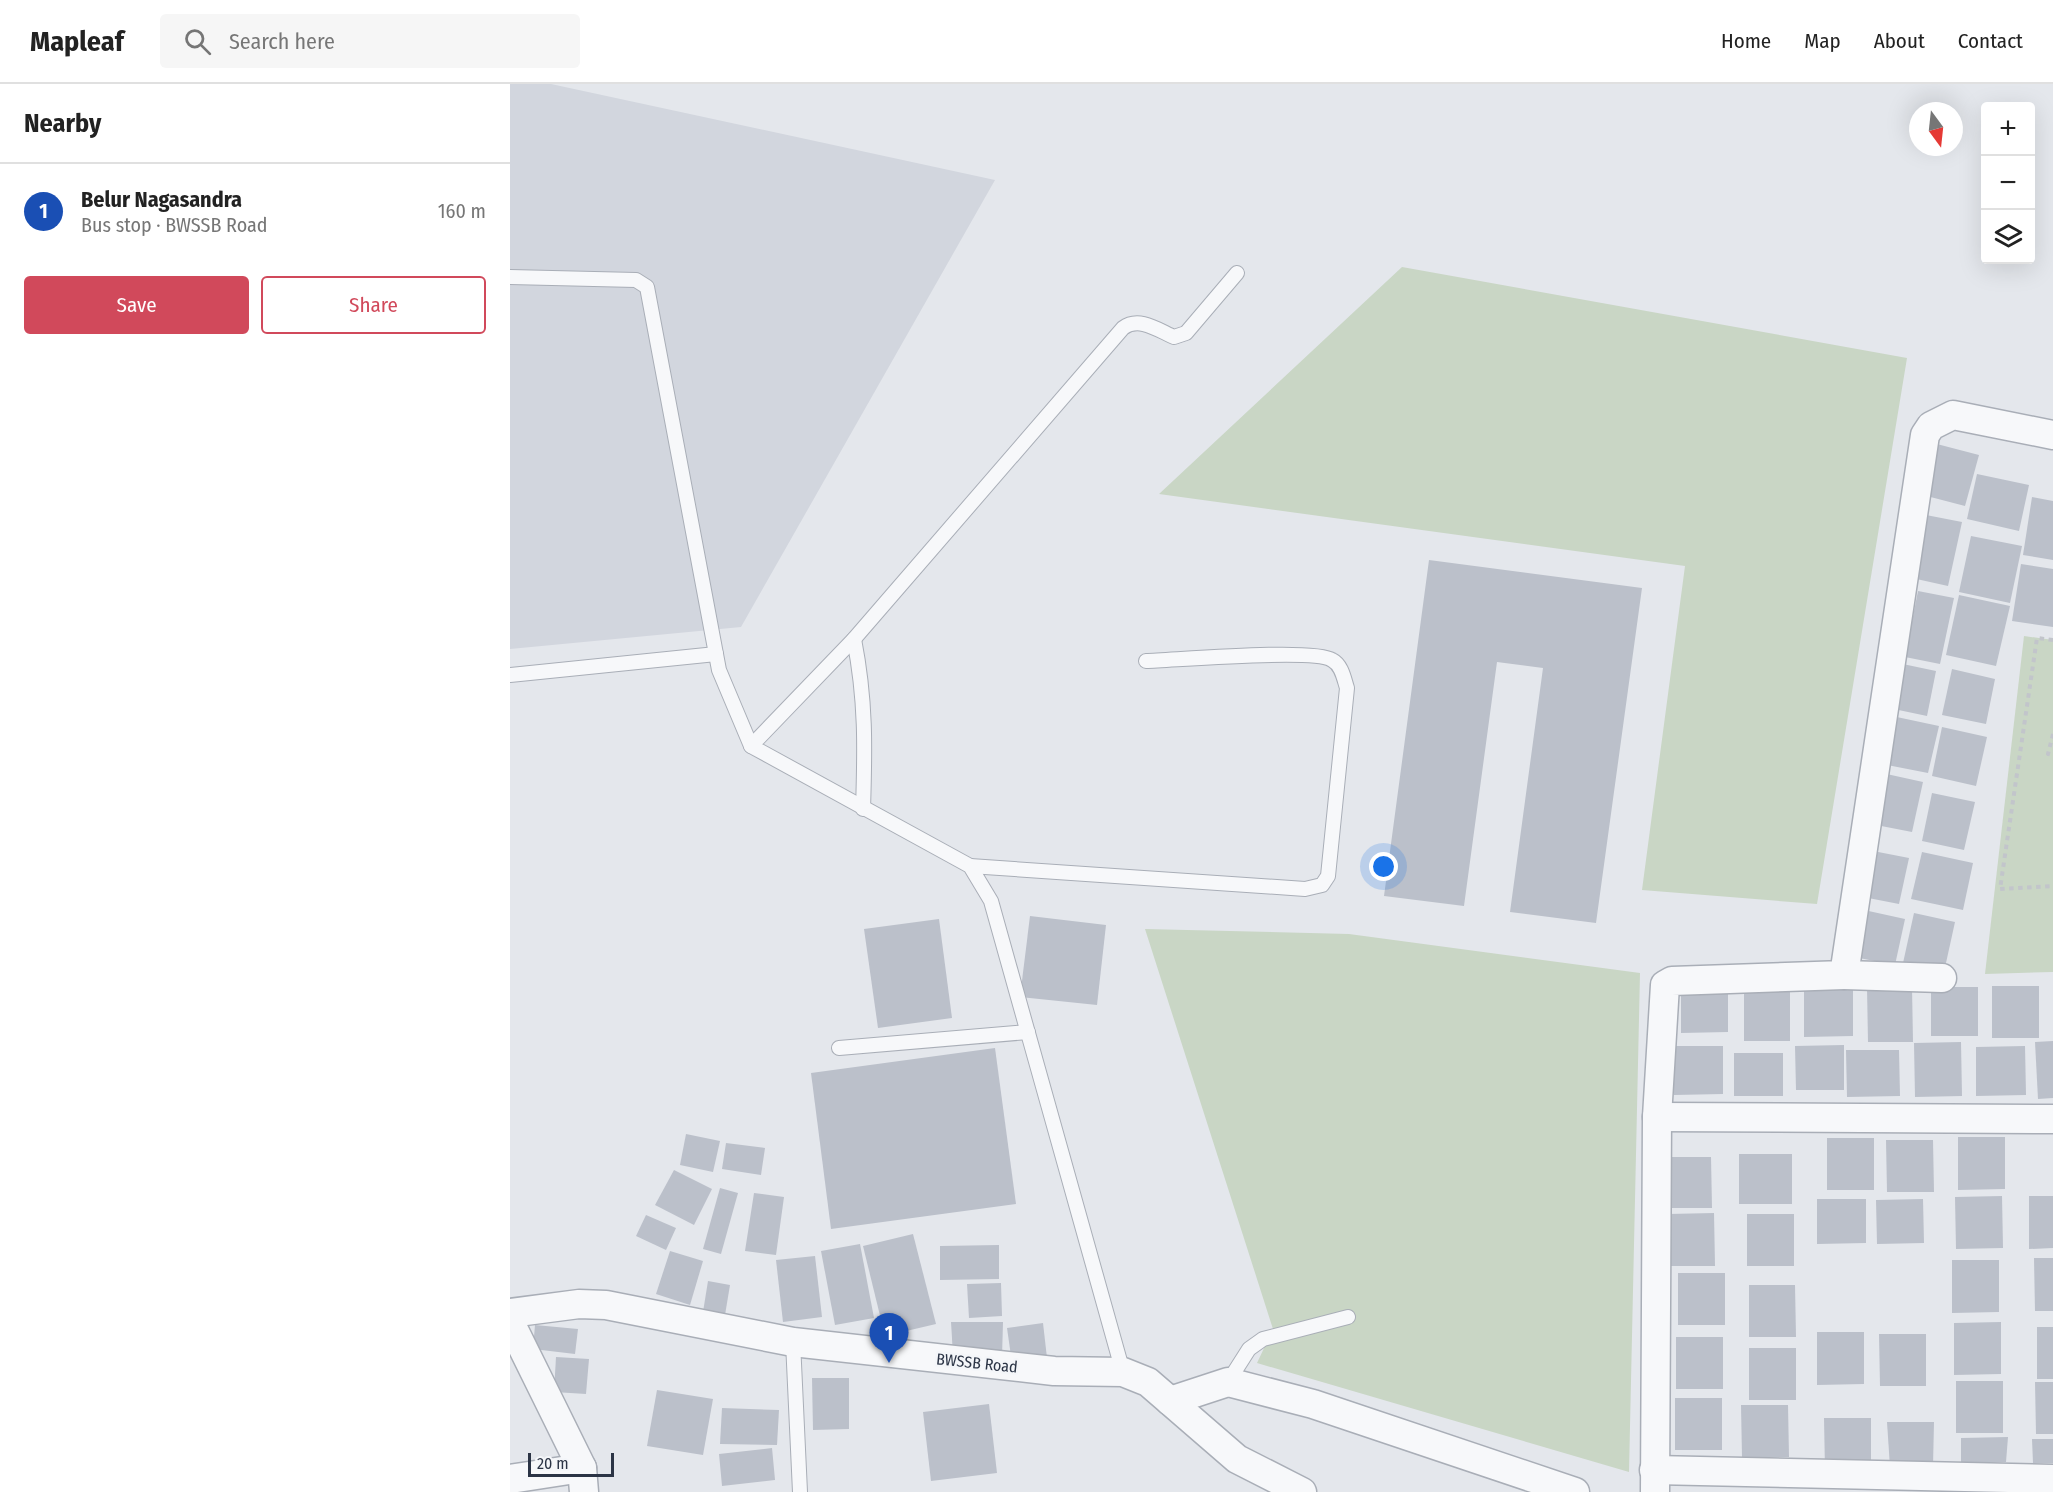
<!DOCTYPE html>
<meta charset="utf-8">
<style>
body{margin:0;font-family:"Fira Sans Condensed",sans-serif;background:#f6f6f6;color:#222}
.controls{position:absolute;right:18px;top:18px;display:grid;overflow:hidden;border-radius:6px;box-shadow:0 6px 24px #0002}
.controls button{width:54px;height:54px;display:grid;place-items:center;padding:0;border:0;border-bottom:2px solid #e0e0e0;background:#fff;color:#222;font:30px sans-serif}
.compass{position:absolute;left:1399px;top:18px;width:54px;height:54px;border-radius:50%;background:#fff;box-shadow:0 6px 24px #0002;rotate:165deg}
.scale{position:absolute;left:18px;bottom:15px;width:86px;box-sizing:border-box;padding-left:6px;border:3px solid #2b3445;border-top:0;font-size:16px;line-height:21px;white-space:nowrap;color:#2b3445;-webkit-text-stroke:4px #f4f6f9;paint-order:stroke}
.you{position:absolute;left:874px;top:783px;width:21px;height:21px;margin:-15px;border:4px solid #fff;border-radius:50%;background:#1a73e8;box-shadow:0 0 0 9px #1a73e833}
.badge{display:grid;place-items:center;width:39px;height:39px;border-radius:50%;background:#d1495b;color:#fff;font-size:20px;font-weight:700}
.pin{position:absolute;translate:-50% -50px;filter:drop-shadow(0 2px 3px #0008)}
.pin::after{content:'';position:absolute;top:32px;width:21px;height:18px;background:inherit;clip-path:polygon(0 0,100% 0,50% 100%)}
.list{margin:0;padding:0;list-style:none}
h2{display:flex;justify-content:space-between;align-items:center;height:78px;margin:0;padding:0 24px;font-size:26px}
h2 small{font-size:20px;font-weight:400;color:#767676}
.list li{display:grid;grid-template-columns:39px 1fr auto;gap:18px;align-items:center;box-sizing:border-box;height:96px;padding:0 24px;border-top:2px solid #e0e0e0}
.list b{display:block;font-size:22px;white-space:nowrap}
.list p{margin:0;font-size:20px;white-space:nowrap;color:#767676}
.list em{font-size:20px;font-style:normal;color:#767676}
.actions{display:flex;gap:12px;padding:18px 24px}
.actions a{flex:1;padding:14px 0;border:2px solid #d1495b;border-radius:6px;text-align:center;font-size:21px;color:#d1495b}
.actions .main{background:#d1495b;color:#fff}
.icon{flex:none;width:33px;height:33px;fill:none;stroke:currentColor;stroke-width:2;stroke-linecap:round;stroke-linejoin:round}
.map{position:relative;flex:none;width:1543px;height:1408px;overflow:hidden}
header{display:flex;align-items:center;gap:36px;box-sizing:border-box;height:84px;padding:0 30px;background:#fff;border-bottom:2px solid #e0e0e0}
header strong{font-size:28px}
nav{display:flex;gap:33px;margin-inline-start:auto;font-size:21px}
.search{width:420px;height:54px;background:#f6f6f6;display:flex;align-items:center;gap:15px;box-sizing:border-box;padding:0 21px;border-radius:6px;color:#767676;font-size:22px}
main{display:flex}
aside{flex:1;background:#fff}
.map>svg:first-child{display:block}
.built{fill:#d2d6de}
.green{fill:#c9d6c5}
.building{fill:#bbc0ca}
.lines{fill:none;stroke-linecap:round;stroke-linejoin:round}
.service-casing{stroke:#a9aeb7;stroke-width:16}
.minor-casing{stroke:#a9aeb7;stroke-width:31}
.path{stroke:#c2c5cb;stroke-width:4;stroke-dasharray:4.5 4.5;stroke-linecap:butt}
.service{stroke:#f7f8fa;stroke-width:14}
.minor{stroke:#f7f8fa;stroke-width:28}
.labels{text-anchor:middle;dominant-baseline:central;stroke-width:5;stroke-linejoin:round;paint-order:stroke}
.street-label{font-size:16px;fill:#2b3445;stroke:#f4f6f9}
</style>
<header>
<strong>Mapleaf</strong>
<div class="search"><svg class="icon" aria-label="search" viewBox="0 0 24 24"><circle cx="10" cy="10" r="6"/><path d="M15 15l6 6"/></svg>Search here</div>
<nav><a>Home</a><a>Map</a><a>About</a><a>Contact</a></nav>
</header>
<main>
<aside>
<h2>Nearby<small></small></h2>
<ul class="list">
<li><span class="badge" style="background:#1a4fb4">1</span><div><b>Belur Nagasandra</b><p>Bus stop · BWSSB Road</p></div><em>160 m</em></li>
</ul>
<div class="actions"><a class="main">Save</a><a>Share</a></div>
</aside>
<div class="map">
<svg width="1543" height="1408" viewBox="0 0 1543 1408">
<rect width="100%" height="100%" fill="#e4e7ec"/>
<path class="built" d="M0 0H41L485 96 231 543 0 565Z"/>
<g class="green">
<path d="M892 183 1397 274 1307 820 1132 806 1175 482 649 410Z"/>
<path d="M1514 552 1543 556V888L1475 890Z"/>
<path d="M635 845 839 850 1130 889 1119 1388 747 1279 763 1245Z"/>
</g>
<g class="building">
<path d="M1423 359 1469 371 1455 422 1409 410Z"/>
<path d="M1467 390 1519 401 1509 447 1457 435Z"/>
<path d="M1522 413 1543 417V476L1513 471Z"/>
<path d="M1416 431 1452 438 1438 502 1402 494Z"/>
<path d="M1461 452 1512 462 1500 519 1449 508Z"/>
<path d="M919 476 1132 504 1086 839 1000 828 1033 584 987 578 954 822 874 812Z"/>
<path d="M1511 480 1543 485V543L1502 537Z"/>
<path d="M1408 507 1444 514 1430 580 1395 573Z"/>
<path d="M1449 511 1500 522 1486 582 1436 571Z"/>
<path d="M1388 579 1426 587 1417 632 1379 624Z"/>
<path d="M1442 585 1485 595 1476 640 1432 631Z"/>
<path d="M1382 632 1429 642 1418 689 1372 680Z"/>
<path d="M1432 643 1477 653 1466 702 1422 692Z"/>
<path d="M1372 689 1413 698 1402 748 1361 740Z"/>
<path d="M1422 709 1465 718 1454 766 1412 757Z"/>
<path d="M1358 766 1399 774 1389 820 1348 812Z"/>
<path d="M1412 768 1463 779 1453 826 1401 815Z"/>
<path d="M1354 826 1395 835 1385 881 1344 873Z"/>
<path d="M1404 829 1445 838 1434 888 1393 879Z"/>
<path d="M520 832 596 841 587 921 510 913Z"/>
<path d="M429 835 442 934 368 944 354 845Z"/>
<path d="M1343 900V952L1294 953V901Z"/>
<path d="M1218 902V948L1171 949V903Z"/>
<rect x="1482" y="902" width="47" height="52"/>
<path d="M1357 903H1402L1403 958H1358Z"/>
<rect x="1421" y="903" width="47" height="49"/>
<path d="M1280 904V957H1234V905Z"/>
<path d="M1543 957V1014L1528 1015 1525 958Z"/>
<path d="M1451 958 1452 1012 1405 1013 1404 959Z"/>
<path d="M1334 961V1006H1286L1285 962Z"/>
<path d="M1164 962H1213V1010L1164 1011Z"/>
<path d="M1515 962 1516 1011 1466 1012V963Z"/>
<path d="M485 964 506 1120 321 1145 301 989Z"/>
<path d="M1336 966H1389L1390 1012 1337 1013Z"/>
<rect x="1224" y="969" width="49" height="43"/>
<path d="M176 1050 210 1057 203 1088 170 1081Z"/>
<path d="M1448 1053H1495V1105L1448 1106Z"/>
<rect x="1317" y="1054" width="47" height="52"/>
<path d="M1376 1056H1423L1424 1108H1377Z"/>
<path d="M216 1059 255 1064 251 1091 212 1085Z"/>
<rect x="1229" y="1070" width="53" height="50"/>
<path d="M1160 1073H1201L1202 1124H1160Z"/>
<path d="M164 1086 202 1105 184 1141 145 1121Z"/>
<path d="M210 1104 228 1109 211 1170 193 1165Z"/>
<path d="M244 1109 274 1113 266 1171 235 1167Z"/>
<path d="M1492 1112 1493 1164 1446 1165 1445 1113Z"/>
<path d="M1519 1112H1543V1164L1519 1165Z"/>
<path d="M1307 1115H1356V1159L1307 1160Z"/>
<path d="M1413 1115 1414 1159 1367 1160 1366 1116Z"/>
<path d="M1204 1129 1205 1182H1158V1130Z"/>
<rect x="1237" y="1130" width="47" height="52"/>
<path d="M136 1131 166 1144 156 1166 126 1152Z"/>
<path d="M403 1150 426 1240 375 1252 353 1162Z"/>
<path d="M350 1160 364 1234 325 1241 311 1167Z"/>
<path d="M489 1161V1195L430 1196V1162Z"/>
<path d="M160 1167 193 1177 180 1221 146 1210Z"/>
<path d="M305 1172 312 1233 273 1238 266 1176Z"/>
<path d="M1524 1174H1543V1227H1525Z"/>
<path d="M1442 1176H1489V1228L1442 1229Z"/>
<rect x="1168" y="1189" width="47" height="52"/>
<path d="M198 1197 220 1201 215 1231 193 1228Z"/>
<path d="M491 1199 492 1232 459 1234 457 1200Z"/>
<path d="M1239 1201H1285L1286 1253H1239Z"/>
<path d="M441 1238H493L492 1273 443 1271Z"/>
<path d="M1491 1238V1290L1444 1291V1239Z"/>
<path d="M533 1239 537 1274 502 1279 497 1244Z"/>
<path d="M25 1241 68 1245 65 1270 23 1265Z"/>
<rect x="1527" y="1243" width="16" height="52"/>
<path d="M1307 1248H1354V1300L1307 1301Z"/>
<path d="M1369 1250H1416V1302H1370Z"/>
<rect x="1166" y="1253" width="47" height="52"/>
<rect x="1239" y="1264" width="47" height="52"/>
<path d="M46 1273 79 1275 76 1310 44 1308Z"/>
<path d="M302 1294H339V1345L303 1346Z"/>
<rect x="1446" y="1297" width="47" height="52"/>
<path d="M1525 1298H1543V1350H1526Z"/>
<path d="M147 1306 203 1315 193 1371 137 1362Z"/>
<rect x="1165" y="1314" width="47" height="52"/>
<path d="M479 1320 487 1389 421 1397 413 1328Z"/>
<path d="M1231 1321H1278L1279 1373H1232Z"/>
<path d="M212 1324 269 1326 267 1361 210 1360Z"/>
<path d="M1314 1334H1361V1386H1315Z"/>
<path d="M1377 1338H1424L1423 1382 1380 1383Z"/>
<path d="M1498 1353 1496 1378 1451 1379V1354Z"/>
<path d="M1522 1355H1543V1379H1523Z"/>
<path d="M262 1364 265 1396 212 1402 209 1370Z"/>
</g>
<g class="lines">
<defs>
<g id="service">
<path d="M0 193 126 196 137 203 209 586 241 662 460 782 481 817 613 1288"/>
<path d="M344 555C356 616 355 664 353 725"/>
<path d="M0 591 206 570"/>
<path d="M241 662 344 555 613 244C629 232 648 246 664 253L676 249 727 189"/>
<path d="M460 782 795 805 812 801 818 792 837 604C834 595 832 581 822 576 804 564 667 576 636 577"/>
<path d="M329 964 518 948"/>
<path d="M283 1258 290 1408"/>
<path d="M718 1298 739 1265 753 1255 838 1233"/>
</g>
<g id="minor">
<path d="M1334 891 1432 894"/>
<path d="M1147 1033 1543 1035"/>
<path d="M0 1229 69 1220 96 1221 283 1258 544 1287 613 1288 638 1298 727 1375 792 1408"/>
<path d="M0 1238 72 1384 74 1408"/>
<path d="M660 1317 718 1298 803 1320 1065 1408"/>
<path d="M1144 1386 1543 1395"/>
<path d="M0 1395 72 1384"/>
<path d="M1145 1408 1147 1033 1155 901 1162 897 1334 891 1415 351 1421 342 1443 331 1543 351"/>
</g>
</defs>
<use href="#service" class="service-casing"/>
<use href="#minor" class="minor-casing"/>
<g class="path">
<path d="M1543 556 1527 554 1490 805 1543 802"/>
<path d="M1543 650 1538 670 1543 671"/>
</g>
<use href="#service" class="service"/>
<use href="#minor" class="minor"/>
</g>
<g class="labels">
<g class="street-label">
<text transform="translate(467 1279) rotate(6)">BWSSB Road</text>
</g>
</g>
</svg>
<div class="controls">
<button>+</button>
<button>−</button>
<button><svg class="icon" aria-label="layers" viewBox="0 0 24 24"><path d="M12 4l9 5-9 5-9-5zM3 14l9 5 9-5"/></svg></button>
</div>
<svg class="compass" viewBox="-18 -18 36 36"><path d="M0-13l5 13h-10z" fill="#e53935"/><path d="M0 13l5-13h-10z" fill="#767676"/></svg>
<div class="scale">20 m</div>
<div class="you"></div>
<div class="pin badge" style="left:379px;top:1279px;background:#1a4fb4">1</div>
</div>
</main>
